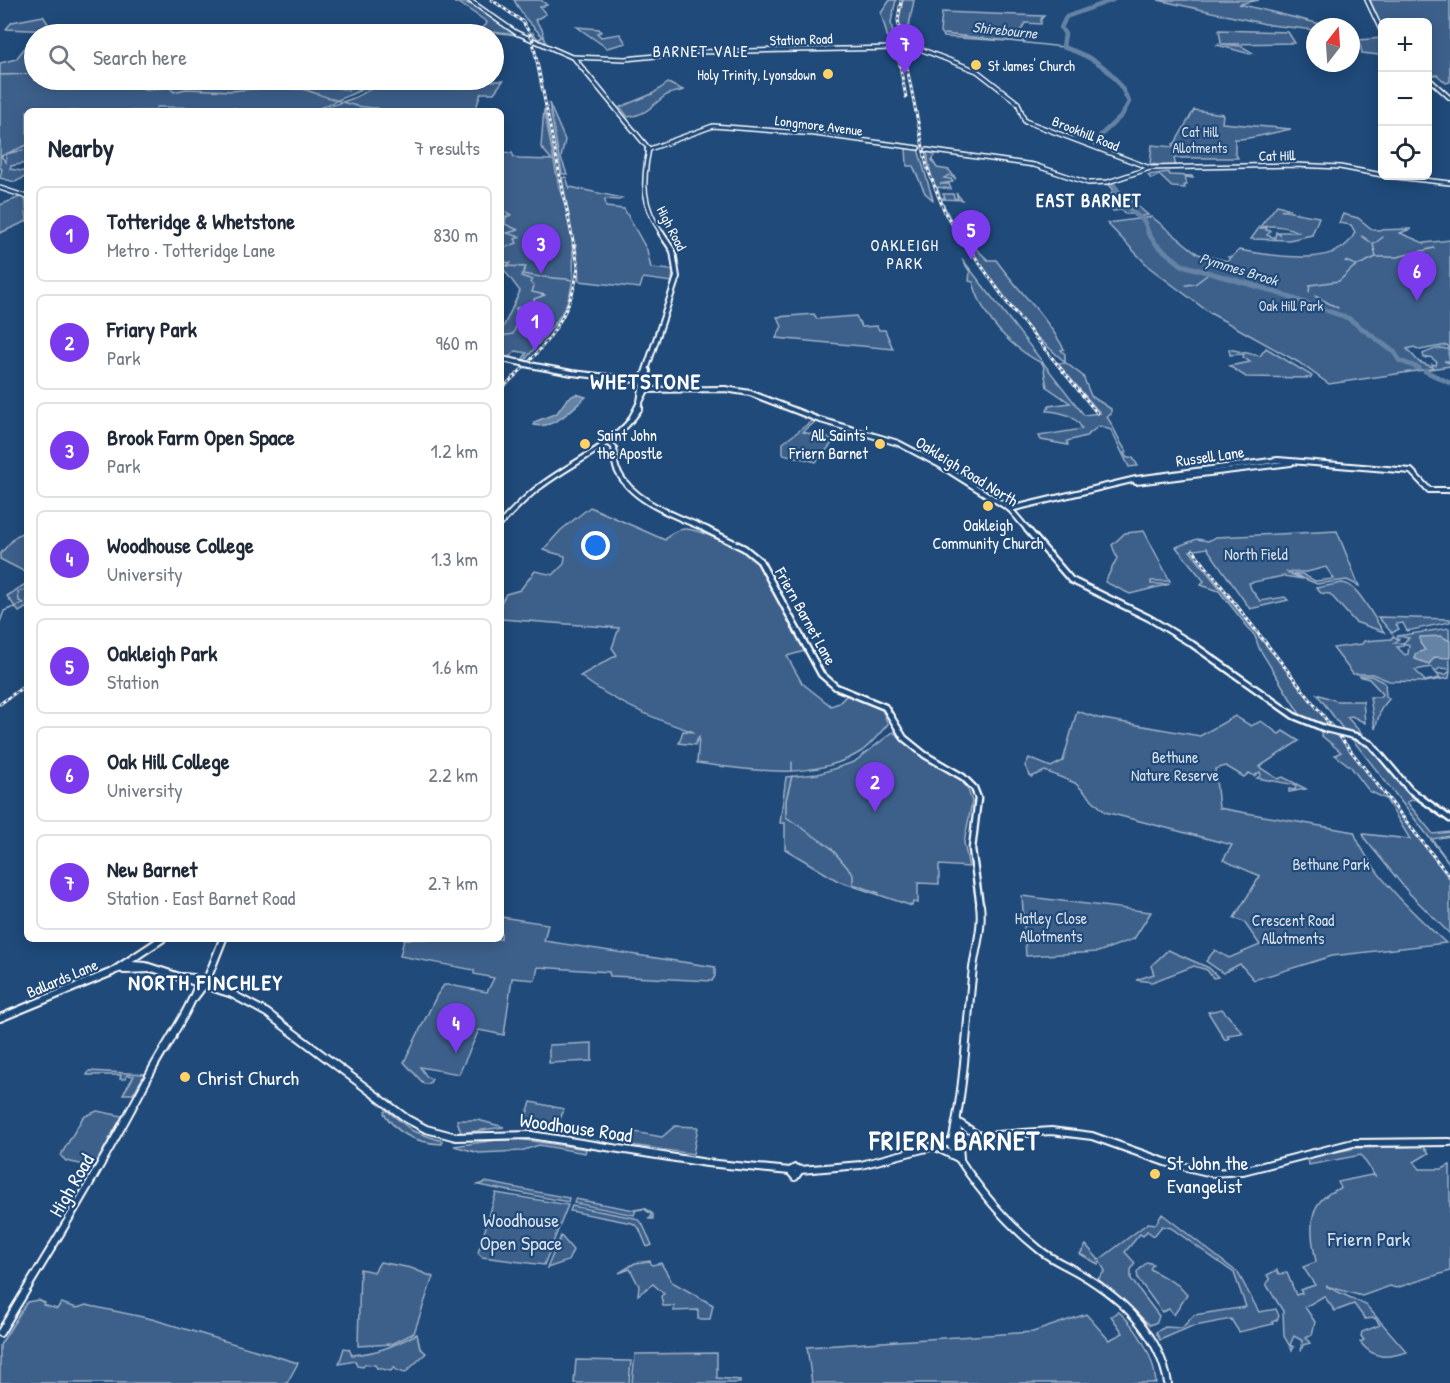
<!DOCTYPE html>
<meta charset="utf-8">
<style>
body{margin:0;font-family:"Patrick Hand",sans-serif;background:#f6f6f7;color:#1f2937}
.controls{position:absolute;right:18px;top:18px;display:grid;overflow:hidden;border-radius:9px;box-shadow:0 3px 15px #0003}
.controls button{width:54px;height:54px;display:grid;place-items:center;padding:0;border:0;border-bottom:2px solid #e0e1e3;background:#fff;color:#1f2937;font:30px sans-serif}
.compass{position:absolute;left:1306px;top:18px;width:54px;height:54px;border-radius:50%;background:#fff;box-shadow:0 3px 15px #0003;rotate:17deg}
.you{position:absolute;left:596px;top:546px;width:21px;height:21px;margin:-15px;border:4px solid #fff;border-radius:50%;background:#1a73e8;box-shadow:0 0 0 9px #1a73e833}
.badge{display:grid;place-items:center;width:39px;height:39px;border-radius:50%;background:#7c3aed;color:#fff;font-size:20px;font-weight:700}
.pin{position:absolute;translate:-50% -50px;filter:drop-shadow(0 2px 3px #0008)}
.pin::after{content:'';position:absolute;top:32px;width:21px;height:18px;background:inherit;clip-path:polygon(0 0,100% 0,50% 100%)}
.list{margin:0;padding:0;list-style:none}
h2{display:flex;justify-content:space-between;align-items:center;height:78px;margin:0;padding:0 24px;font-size:26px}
h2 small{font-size:20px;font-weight:400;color:#747a83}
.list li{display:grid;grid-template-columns:39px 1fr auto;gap:18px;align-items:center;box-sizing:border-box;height:96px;margin:0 12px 12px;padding:0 12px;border:2px solid #e0e1e3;border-radius:9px}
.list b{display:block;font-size:22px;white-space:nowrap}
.list p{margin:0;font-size:20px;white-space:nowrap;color:#747a83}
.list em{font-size:20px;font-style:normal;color:#747a83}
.icon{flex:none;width:33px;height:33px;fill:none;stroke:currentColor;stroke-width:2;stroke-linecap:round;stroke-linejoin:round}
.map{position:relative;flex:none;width:1450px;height:1383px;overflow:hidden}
.search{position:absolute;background:#fff;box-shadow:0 3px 15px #0003;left:24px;top:24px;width:480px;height:66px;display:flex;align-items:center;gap:15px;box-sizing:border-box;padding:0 21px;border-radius:33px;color:#747a83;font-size:22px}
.panel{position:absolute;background:#fff;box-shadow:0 3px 15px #0003;left:24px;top:108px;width:480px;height:834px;border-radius:9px}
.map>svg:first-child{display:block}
.green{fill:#3c618b;stroke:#9eb0c5;stroke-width:1.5}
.water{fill:#6583a4;stroke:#a3b5c8;stroke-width:1.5}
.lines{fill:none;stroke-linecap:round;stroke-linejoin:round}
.stream{stroke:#a3b5c8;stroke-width:1.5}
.river-far1{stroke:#6583a4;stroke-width:4.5}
.river{stroke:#6583a4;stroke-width:5}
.major-far3-casing{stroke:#fff;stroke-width:6}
.major-far2-casing{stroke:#fff;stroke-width:8}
.major-far1-casing{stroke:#fff;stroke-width:9}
.major-casing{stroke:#fff;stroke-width:10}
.major-far3{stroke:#1f4a7a;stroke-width:3}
.major-far2{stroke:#1f4a7a;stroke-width:4}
.major-far1{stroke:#1f4a7a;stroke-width:4.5}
.major{stroke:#1f4a7a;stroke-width:6}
.rail-casing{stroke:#fff;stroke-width:3}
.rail{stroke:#1f4a7a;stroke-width:1.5;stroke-dasharray:3;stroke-linecap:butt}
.major-bridge-far1-casing{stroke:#fff;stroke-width:8;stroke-linecap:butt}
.major-bridge-casing{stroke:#fff;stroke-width:9;stroke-linecap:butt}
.major-bridge-far1{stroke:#1f4a7a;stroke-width:4}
.major-bridge{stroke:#1f4a7a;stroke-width:4.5}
.poi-dot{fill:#ffd166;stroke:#1f4a7a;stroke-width:2}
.labels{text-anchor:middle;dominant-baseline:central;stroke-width:4.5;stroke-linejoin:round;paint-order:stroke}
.far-street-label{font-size:14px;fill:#fff;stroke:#1f4a7a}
.far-poi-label{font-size:14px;fill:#fff;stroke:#1f4a7a;text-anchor:start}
.far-park-label{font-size:14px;fill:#d8dfe8;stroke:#1f4a7a}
.far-water-label{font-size:15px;font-style:italic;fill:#d8e0e8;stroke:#1f4a7a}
.far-quarter-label{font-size:16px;letter-spacing:1.5px;fill:#fff;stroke:#1f4a7a}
.poi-label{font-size:16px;fill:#fff;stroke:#1f4a7a;text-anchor:start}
.street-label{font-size:16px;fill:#fff;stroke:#1f4a7a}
.park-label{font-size:16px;fill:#d8dfe8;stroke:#1f4a7a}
.far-district-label{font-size:18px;font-weight:bold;letter-spacing:1.5px;fill:#fff;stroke:#1f4a7a}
.near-poi-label{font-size:20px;fill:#fff;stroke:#1f4a7a;text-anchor:start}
.near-street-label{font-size:20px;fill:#fff;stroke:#1f4a7a}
.near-park-label{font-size:20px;fill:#d8dfe8;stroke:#1f4a7a}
.district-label{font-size:22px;font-weight:bold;letter-spacing:1.5px;fill:#fff;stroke:#1f4a7a}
.near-district-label{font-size:27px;font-weight:bold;letter-spacing:1.5px;fill:#fff;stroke:#1f4a7a}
</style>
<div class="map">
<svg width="1450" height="1383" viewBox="0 0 1450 1383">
<rect width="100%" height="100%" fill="#1f4a7a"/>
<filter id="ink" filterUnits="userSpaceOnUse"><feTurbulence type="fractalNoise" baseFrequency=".0167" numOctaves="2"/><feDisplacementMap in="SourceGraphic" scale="12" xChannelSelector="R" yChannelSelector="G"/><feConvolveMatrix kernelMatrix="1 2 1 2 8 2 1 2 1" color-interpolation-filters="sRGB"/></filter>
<g filter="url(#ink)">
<g class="green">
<path d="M514 0H541L547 5 540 7 546 14 535 20 542 29 546 43 534 40 533 33 538 39 543 37 524 17Z"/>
<path d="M890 0H896L891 22 895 46H890L881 13Z"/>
<path d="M903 0H914L908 31 911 38 905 42 909 47H903L899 19Z"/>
<path d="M1158 0H1259L1239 4 1333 27H1315V30L1270 25Z"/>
<path d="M1370 0H1450V82L1446 83 1437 75H1428V22H1382V28Z"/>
<path d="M460 2 473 5 516 35 478 30 486 25 487 22 459 3H454Z"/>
<path d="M942 12 1044 16 1041 19V24L1025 23 1020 32 1033 38 1027 39 1020 36 1018 38 1026 40 1023 42 944 37 940 32Z"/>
<path d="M43 16 53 31 6 29 12 22Z"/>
<path d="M577 27 599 29 601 32 597 33 601 37 620 34 626 43 607 48Z"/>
<path d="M1219 30 1288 32 1295 43 1221 44 1241 46 1253 53 1250 54 1217 45 1221 42Z"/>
<path d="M1382 38V59L1379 55 1362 53 1359 40Z"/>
<path d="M30 41 34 42V80H276L286 84 290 81H295L293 84 301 81 323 83 322 85 335 84 333 87 348 90 350 87 358 90 362 86 384 80 313 111H233L235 108 157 107 154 111H27V145L1 156 6 162V154L27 149V163L11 166 10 169 27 172V176L15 182 0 178 2 169 0 168V63L16 59Z"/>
<path d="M388 80H412L437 86 439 85 419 80 503 81 494 93H481L475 111H316L354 98Z"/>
<path d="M668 83 683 90C678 92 669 93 665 96 651 106 648 114 628 117L620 107 652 94Z"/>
<path d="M549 103 565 140 561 158 567 174H562Z"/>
<path d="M544 109 559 187 570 221 562 178 566 177 570 189V187L622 198 619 200 605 199 606 207 624 209 647 250 651 268 673 270 672 282 643 278 640 288 579 281 576 245H572C580 305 556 321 525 360H522L527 353 516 351 508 358 501 356V332L520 291 501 266V152L512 153 514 157 519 159 552 160 541 147Z"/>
<path d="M1194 110 1223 114 1222 123 1291 129C1280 131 1242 141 1235 139V152L1238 158H1174L1176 167 1150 164 1152 145 1173 147V144L1175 143Z"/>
<path d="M906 148 918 149 933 200 925 193 913 166H907Z"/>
<path d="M927 151 936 153 932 160 937 168 949 170 956 179 949 175 944 178 951 179 953 182 940 184H949L951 189 937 187 941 198H945L943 194H953L954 198 958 199 956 193 962 200 941 199 950 218 961 226 956 230C939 207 930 179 927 151Z"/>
<path d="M1168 172 1170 175 1192 176 1193 178 1185 177 1187 185H1184L1185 188 1172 187 1159 175 1151 179 1148 175Z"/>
<path d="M1108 184 1113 185 1148 215 1136 217 1133 214H1125L1122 210 1113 211 1109 206 1114 204 1103 200 1105 197 1119 205 1122 204 1110 196 1113 189Z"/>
<path d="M25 195 27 221 0 233V205Z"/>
<path d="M1277 205 1290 209 1280 210 1319 217 1312 235 1289 240 1251 239 1259 228H1267L1266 230 1271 231 1267 235 1275 238 1276 232 1281 236 1279 232H1298C1290 227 1271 224 1259 228Z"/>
<path d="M1343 214 1358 218 1373 230 1411 229 1400 233 1424 243 1450 240V349L1447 345 1420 350 1414 347 1407 349 1419 362 1433 367 1432 364 1436 365 1437 362 1430 357 1424 358 1423 354C1432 350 1440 346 1450 350L1448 353 1450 361H1444L1450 363V366L1329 384 1298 362 1210 313 1150 268 1107 223 1152 217 1198 254 1227 261 1230 259 1228 257H1232L1239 250C1270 255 1340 270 1355 232L1351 225 1339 223Z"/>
<path d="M956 230 988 260H996C1019 292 1045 314 1064 349L1061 350 1065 354V362L1029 330Z"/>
<path d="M962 259 1084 415 1100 413 1057 363H1066L1083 376 1091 396 1111 409V414L1107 417C1115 428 1118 441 1127 452L1124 453 1127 458H1133L1138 466 1129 467 1111 430 1099 426 1086 436 1067 441 1068 445 1041 440 1039 436 1082 429C1076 415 1061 412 1047 411L1049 406 1070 403 1047 387 1043 364C1009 346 983 319 973 282L969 281 970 272Z"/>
<path d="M814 314 817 319 856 316 862 327 877 326 879 330H885L893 349 776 338 782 326 777 317Z"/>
<path d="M1266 348 1312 376 1311 378 1246 377 1229 366 1250 362 1243 357 1244 354 1230 355 1229 349 1260 356Z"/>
<path d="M813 420 816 421 803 432 835 440 816 462 783 454V443Z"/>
<path d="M590 507 665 540C669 534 676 530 684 529 698 528 747 551 756 561 766 573 769 585 776 598 785 616 799 631 805 651L787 656 802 683 831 706 839 703 849 693 881 707 888 724C880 733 871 744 862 751 813 782 751 770 697 763L699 736 695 745 679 743 683 731 694 732C653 719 614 702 580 676L617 655 612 648 619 628 501 619V603L506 594 520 590 535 571 553 575 564 564 565 556 543 550 561 530Z"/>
<path d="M27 530V573L0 559V554L16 536Z"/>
<path d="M1144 531 1170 581H1151V584H1170L1130 594 1105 582 1117 558 1112 545 1125 533Z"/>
<path d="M1337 531 1359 586 1347 580 1317 584 1293 574H1302L1315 581 1334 579 1326 567 1307 572H1286L1303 579 1283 576 1249 583 1251 589 1260 601 1285 597 1288 600 1250 609 1207 548 1190 551 1327 721 1325 724 1301 716 1259 648 1255 636 1219 591 1201 585 1204 581 1176 547 1197 539 1208 541 1216 537Z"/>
<path d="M27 583V607L19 612 7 596Z"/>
<path d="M1342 583C1358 583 1373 618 1384 632L1355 622 1330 594 1321 593 1316 588Z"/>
<path d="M1378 617 1450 619V622L1407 631 1403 623 1396 624 1399 629 1392 633Z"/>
<path d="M1449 628 1450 669 1440 668 1435 672 1431 667 1415 670 1425 681 1440 678 1436 673 1445 675 1450 671 1449 678 1424 682 1389 681 1372 674H1353L1333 648 1362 644 1364 641 1391 639 1393 636 1399 639 1394 643H1403V646L1397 647 1405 655 1408 654 1409 645 1403 643 1409 638 1397 636Z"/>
<path d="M1359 676H1371L1385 683 1386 696 1389 699 1381 709 1375 729 1370 697H1379L1383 694 1369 679Z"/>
<path d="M1317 694 1337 701H1363L1365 723 1352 716 1347 717 1362 734 1343 729Z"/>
<path d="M1077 711 1098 718 1200 736 1235 716 1251 726 1261 721 1279 734 1283 731 1299 741 1259 767 1278 779 1283 777 1306 789 1289 792V789L1295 790 1296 785 1257 778 1261 775 1260 772 1254 776 1249 773 1244 777 1226 766 1215 769 1219 808 1354 832C1370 873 1414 914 1446 943L1332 956 1254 980 1240 964 1223 973 1206 961 1215 950 1229 958 1260 945 1244 922 1234 918 1260 876 1223 860 1232 845 1105 812 1075 783 1045 771 1031 777 1025 766 1029 758 1051 767 1063 761Z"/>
<path d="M1320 730 1338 735 1450 879V934L1408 892 1365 839 1363 834 1410 839 1386 799 1369 791 1351 767 1335 755 1341 752 1322 736Z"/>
<path d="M893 732 917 752 961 780 968 789 972 802 964 843 969 867 939 865V884L918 883V903L913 902 912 906 838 881 785 849V823H780L786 777 818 774 854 762Z"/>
<path d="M1352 739C1376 745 1397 781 1418 798L1407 802 1433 834 1450 832V836L1432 839 1450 864Z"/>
<path d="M1022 896 1151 912 1134 939 1098 952 1026 956Z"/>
<path d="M501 917 548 924 544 941 715 967V976L712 981 610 976 609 972 538 967 535 980 512 978 504 1035 479 1030 459 1074 420 1067 427 1077 432 1079 429 1084H424L404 1062 437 995 444 985H449L487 992 494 978 474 974V970L400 956 404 939H501Z"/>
<path d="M1168 950 1209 968 1218 977 1213 978 1207 970 1194 966 1152 982 1136 980 1154 974 1151 966Z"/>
<path d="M1222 1009 1243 1033 1227 1035 1229 1038 1225 1040 1208 1012Z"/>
<path d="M592 1043V1061L549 1063V1045Z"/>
<path d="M89 1071 145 1074 133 1094H123L134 1076 127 1075 125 1079H120L121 1075H87Z"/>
<path d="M531 1102 564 1109 558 1125 525 1119Z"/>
<path d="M386 1110 413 1131 442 1141V1144C417 1143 397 1135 384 1113Z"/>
<path d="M97 1111 122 1116 94 1167 66 1161 61 1156 62 1153 83 1117Z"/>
<path d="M457 1120H478L504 1127 461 1133Z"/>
<path d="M675 1126 698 1127 693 1154 630 1145 634 1132 662 1137Z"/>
<path d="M511 1138 586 1149 585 1153 539 1145 521 1151 479 1153 454 1146Z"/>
<path d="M1423 1146 1429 1153 1414 1162 1420 1169H1442L1450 1165V1271L1396 1288 1390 1286 1362 1296 1326 1286 1366 1305 1407 1352C1387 1358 1374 1360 1360 1342L1364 1340 1361 1336 1362 1332 1380 1325 1375 1318 1365 1319 1354 1304 1335 1311 1324 1296 1305 1307 1315 1322 1312 1335 1306 1338 1310 1343 1303 1345 1301 1351 1303 1341 1294 1336 1290 1345 1294 1347 1292 1350 1284 1336 1283 1311 1266 1284 1270 1280 1267 1275 1277 1270 1279 1274 1287 1273 1296 1295 1302 1293 1300 1290 1315 1285 1303 1267 1316 1262C1310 1230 1305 1200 1341 1188L1338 1182 1371 1175 1375 1176 1361 1155 1309 1165 1306 1158 1356 1148Z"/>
<path d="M485 1182 569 1198 568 1202 478 1185Z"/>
<path d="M496 1193 568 1205 544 1265 482 1257 478 1253Z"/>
<path d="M575 1199 634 1210 645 1208 653 1214V1219H648L651 1218V1214L644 1209 636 1210 634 1215 574 1203Z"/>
<path d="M572 1206 635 1218 642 1223 652 1245 647 1247 639 1228 632 1223 570 1211Z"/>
<path d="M1162 1214 1238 1273 1259 1312 1276 1309 1279 1316 1277 1320 1272 1322 1273 1324 1239 1332 1231 1319 1190 1327 1160 1340 1156 1332 1165 1327 1182 1328 1194 1315 1246 1307 1234 1273 1171 1228 1162 1226 1154 1236 1147 1231 1143 1236 1140 1234 1125 1252 1135 1263 1131 1270V1279L1159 1316 1157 1322 1150 1325 1098 1279 1105 1271 1100 1262 1098 1264 1080 1254 1086 1245 1099 1260 1148 1223 1156 1224Z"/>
<path d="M561 1236 573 1250 568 1261 547 1268Z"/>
<path d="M650 1261 652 1265 661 1263 672 1282 713 1305 710 1319H698V1310L674 1311V1306H663L661 1296 664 1294 653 1284 638 1295 639 1286 630 1269 619 1273 635 1263Z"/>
<path d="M380 1262 411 1268 433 1277 414 1333 392 1344 358 1346 360 1269 374 1272Z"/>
<path d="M1147 1262 1153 1264 1150 1269 1178 1285 1187 1295 1174 1315 1169 1309 1162 1312 1138 1279 1137 1272Z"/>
<path d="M38 1300 45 1303 43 1305 57 1309 61 1303 77 1308 86 1305 152 1319 298 1363 287 1383H0V1345L27 1302Z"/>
<path d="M1119 1312C1138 1329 1154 1356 1156 1383H812L807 1347 1033 1332 1086 1314 1109 1340 1123 1333 1111 1316Z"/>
<path d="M417 1334 420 1348 426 1353 405 1373 396 1370 394 1367 391 1371 377 1368 375 1365 365 1364 363 1367 357 1366 355 1361 339 1364 344 1348 349 1349 352 1355C378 1353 393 1346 417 1334Z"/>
<path d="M717 1353V1378L740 1380V1383H632L635 1354Z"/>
<path d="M576 1360 631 1361 629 1383H574Z"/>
</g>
<g class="water">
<path d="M576 394 586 397C573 408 554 430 534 425V422L557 413 567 399Z"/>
<path d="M1441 636 1450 641V658L1435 657 1429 664 1415 659V654L1425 650 1420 643V637Z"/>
</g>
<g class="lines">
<g class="stream">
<path d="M944 34 1063 47"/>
<path d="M0 75 34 74"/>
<path d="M111 80 119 85H143L142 88 148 90 169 87 174 92 186 89 232 91 284 86C292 92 298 87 306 90 330 98 354 108 378 108L376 111"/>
<path d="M1113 207 1125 205"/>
<path d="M501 210 511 215 506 217 505 224 518 230 507 233 520 237 515 239 517 243 501 249"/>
<path d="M1362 236 1373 244 1376 257"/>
<path d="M1374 244 1383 237"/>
<path d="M501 250 504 251 501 253"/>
<path d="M501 255 505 262 511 263 506 266 526 267 521 276 533 280 530 282 534 286 532 292 545 295 534 299V302L541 304 539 305 516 308 518 316 534 317 536 321 527 326H516L513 334 501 336"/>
<path d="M1345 261 1356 265"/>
<path d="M523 274 534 276"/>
<path d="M535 276 540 277"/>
<path d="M542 277 566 279"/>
<path d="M567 279 572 280"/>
<path d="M1186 285 1195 284 1207 275"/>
<path d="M1309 292 1310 285 1339 281 1354 267 1376 257H1397L1434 248"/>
<path d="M1315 296 1338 308"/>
<path d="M0 622 4 611 24 603 19 601 18 592 27 589"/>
<path d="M792 762V771"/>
<path d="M792 776 786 800V817L830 847 853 874V884L879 893"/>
</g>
<g class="river-far1">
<path d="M1106 149 1100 136 1122 115 1129 102C1115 70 1096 58 1063 47L1065 34 1061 28 1066 17 1113 0"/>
<path d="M1113 184 1117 189 1113 196 1144 221 1149 234"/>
</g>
<g class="river">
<path d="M1148 233 1157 245 1182 265 1266 289 1348 318 1394 352 1400 361 1419 368"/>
<path d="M1425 371 1450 383"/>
</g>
<defs>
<g id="major-far3">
<path d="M469 0 518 34"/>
<path d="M1367 0 1382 32"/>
<path d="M517 33 574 58 649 149C642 182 642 205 662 234"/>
<path d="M903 48 920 49 977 71 1018 103 1025 122"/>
<path d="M572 57 625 59 697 52 896 48"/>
<path d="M1428 78 1450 98"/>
<path d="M1025 121 1150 168 1294 165 1340 167 1382 175"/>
<path d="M647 150 713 126 815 134 918 148"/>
<path d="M927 150 1034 165 1088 183 1108 182 1150 168"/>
<path d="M1387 176 1450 183"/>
<path d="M0 188 27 197"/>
</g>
<g id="major-far2">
<path d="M501 359 522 363"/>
<path d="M530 365 572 373 645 381"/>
<path d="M642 390 725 389 750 393 817 419 898 443 940 465 1010 509 1028 530"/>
<path d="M640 402 644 376 677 277 673 251 661 233"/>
<path d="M631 419 638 406"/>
<path d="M609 443 614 447C615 454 614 464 617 470 633 503 677 516 708 530"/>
<path d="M1136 482 1291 463"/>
<path d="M1010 509 1136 479 1278 460 1411 471 1429 490H1450"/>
<path d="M501 523C514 510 527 495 542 485 577 459 615 446 640 408L638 406 646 390 648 371"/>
</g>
<g id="major-far1">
<path d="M705 529 744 548 760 561 821 674 836 687 885 707 904 738 925 755 963 777 974 788 978 798 972 849 980 906"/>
<path d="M1027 529 1071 580 1149 618 1192 644 1294 716 1326 729"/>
<path d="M1355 736 1371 744 1410 790 1450 819"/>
</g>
<g id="major">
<path d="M980 905C983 927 976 947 973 968 966 1028 965 1087 951 1146 974 1184 1005 1222 1040 1250 1052 1260 1066 1265 1079 1273 1122 1298 1159 1333 1168 1383"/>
<path d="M115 970 132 965 146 966 232 994 267 1013 407 1119 426 1129 456 1137 531 1135 707 1163 790 1171 795 1168 800 1170 861 1165 969 1137 1051 1131 1092 1136 1165 1162 1212 1173 1243 1171 1353 1143 1450 1142"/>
<path d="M124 970 151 969"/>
<path d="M182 977 194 978 223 991"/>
<path d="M194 998 206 982 223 939"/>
<path d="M0 1018 112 972 162 939"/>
<path d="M165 1050 173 1036"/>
<path d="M957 1120 960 1158"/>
<path d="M959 1123 979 1136"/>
<path d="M936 1147 958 1158"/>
<path d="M790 1171 795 1177 800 1170"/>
<path d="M0 1333C53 1246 106 1159 153 1068 169 1039 189 1012 200 980"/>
</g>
</defs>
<use href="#major-far3" class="major-far3-casing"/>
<use href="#major-far2" class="major-far2-casing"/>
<use href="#major-far1" class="major-far1-casing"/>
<use href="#major" class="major-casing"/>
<use href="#major-far3" class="major-far3"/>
<use href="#major-far2" class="major-far2"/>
<use href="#major-far1" class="major-far1"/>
<use href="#major" class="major"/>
<defs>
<g id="rail">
<path d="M492 0 523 22 532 37 578 266C573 317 538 356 501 389"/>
<path d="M901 0 898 20 901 38 927 167 946 215 1008 304 1097 413"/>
<path d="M898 56 906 97"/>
<path d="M1193 550 1450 877"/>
<path d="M0 704 27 684"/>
</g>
</defs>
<use href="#rail" class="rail-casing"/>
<use href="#rail" class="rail"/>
<defs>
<path id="major-bridge-far1" d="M522 363 530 365"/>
<path id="major-bridge" d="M1326 729 1355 736"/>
</defs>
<use href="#major-bridge-far1" class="major-bridge-far1-casing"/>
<use href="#major-bridge" class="major-bridge-casing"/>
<use href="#major-bridge-far1" class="major-bridge-far1"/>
<use href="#major-bridge" class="major-bridge"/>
</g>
</g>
<g class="poi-dot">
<circle cx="976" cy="65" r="6"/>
<circle cx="828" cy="74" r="6"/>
<circle cx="585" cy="444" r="6"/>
<circle cx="880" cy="444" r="6"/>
<circle cx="988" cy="506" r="6"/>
<circle cx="185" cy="1077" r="6"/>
<circle cx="1155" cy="1174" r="6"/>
</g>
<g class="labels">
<g class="far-street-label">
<text transform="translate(801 39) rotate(-2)">Station Road</text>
<text transform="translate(819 125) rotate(7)">Longmore Avenue</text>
<text transform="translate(1086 133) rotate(22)">Brookhill Road</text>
<text transform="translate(1277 155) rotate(-1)">Cat Hill</text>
<text transform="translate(672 228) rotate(63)">High Road</text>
</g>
<g class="far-poi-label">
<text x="988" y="65">St James' Church</text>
<text x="816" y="74" text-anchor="end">Holy Trinity, Lyonsdown</text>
</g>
<g class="far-park-label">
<text x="1200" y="131">Cat Hill<tspan x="1200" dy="16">Allotments</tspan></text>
<text x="1291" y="305">Oak Hill Park</text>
</g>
<g class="far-water-label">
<text transform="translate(1005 30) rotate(6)">Shirebourne</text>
<text transform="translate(1239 269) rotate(17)">Pymmes Brook</text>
</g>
<g class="far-quarter-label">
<text x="701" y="51">BARNET VALE</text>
<text x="905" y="245">OAKLEIGH<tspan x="905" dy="18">PARK</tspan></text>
</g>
<g class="poi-label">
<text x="597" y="435">Saint John<tspan x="597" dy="18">the Apostle</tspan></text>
<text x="868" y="435" text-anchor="end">All Saints'<tspan x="868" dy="18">Friern Barnet</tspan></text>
<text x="988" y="525" text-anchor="middle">Oakleigh<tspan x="988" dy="18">Community Church</tspan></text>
</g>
<g class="street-label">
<text transform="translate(1210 456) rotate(-8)">Russell Lane</text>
<text transform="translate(967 471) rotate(32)">Oakleigh Road North</text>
<text transform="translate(806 616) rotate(61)">Friern Barnet Lane</text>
<text transform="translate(62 978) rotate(-23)">Ballards Lane</text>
</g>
<g class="park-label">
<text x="1256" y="554">North Field</text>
<text x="1175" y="757">Bethune<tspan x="1175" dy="18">Nature Reserve</tspan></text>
<text x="1331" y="864">Bethune Park</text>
<text x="1051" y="918">Hatley Close<tspan x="1051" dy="18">Allotments</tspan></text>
<text x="1293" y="920">Crescent Road<tspan x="1293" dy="18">Allotments</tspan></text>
</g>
<g class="far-district-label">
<text x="1089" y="200">EAST BARNET</text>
</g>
<g class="near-poi-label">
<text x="197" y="1077">Christ Church</text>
<text x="1167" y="1162">St John the<tspan x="1167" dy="23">Evangelist</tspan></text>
</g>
<g class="near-street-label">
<text transform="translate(576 1127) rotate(8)">Woodhouse Road</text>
<text transform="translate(71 1185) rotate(-60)">High Road</text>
</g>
<g class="near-park-label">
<text x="521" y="1219">Woodhouse<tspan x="521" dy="23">Open Space</tspan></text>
<text x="1369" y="1238">Friern Park</text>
</g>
<g class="district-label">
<text x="646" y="381">WHETSTONE</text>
<text x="206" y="982">NORTH FINCHLEY</text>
</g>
<g class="near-district-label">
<text x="955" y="1140">FRIERN BARNET</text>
</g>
</g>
</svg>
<div class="controls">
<button>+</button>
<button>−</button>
<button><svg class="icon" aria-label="locate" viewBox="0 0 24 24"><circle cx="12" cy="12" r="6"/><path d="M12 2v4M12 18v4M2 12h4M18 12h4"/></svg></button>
</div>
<svg class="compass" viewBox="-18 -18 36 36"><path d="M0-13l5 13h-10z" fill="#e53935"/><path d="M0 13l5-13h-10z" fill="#747a83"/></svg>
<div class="you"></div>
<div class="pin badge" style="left:535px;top:351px">1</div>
<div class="pin badge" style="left:875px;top:812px">2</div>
<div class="pin badge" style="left:541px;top:274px">3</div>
<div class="pin badge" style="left:456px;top:1053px">4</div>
<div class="pin badge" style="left:971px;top:260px">5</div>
<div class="pin badge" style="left:1417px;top:301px">6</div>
<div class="pin badge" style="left:905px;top:74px">7</div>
<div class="search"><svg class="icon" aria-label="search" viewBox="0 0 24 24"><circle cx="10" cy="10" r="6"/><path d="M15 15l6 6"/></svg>Search here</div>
<section class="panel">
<h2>Nearby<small>7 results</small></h2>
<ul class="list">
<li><span class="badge">1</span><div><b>Totteridge &amp; Whetstone</b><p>Metro · Totteridge Lane</p></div><em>830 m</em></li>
<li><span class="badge">2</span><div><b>Friary Park</b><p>Park</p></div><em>960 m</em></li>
<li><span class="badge">3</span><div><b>Brook Farm Open Space</b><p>Park</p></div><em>1.2 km</em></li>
<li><span class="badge">4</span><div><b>Woodhouse College</b><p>University</p></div><em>1.3 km</em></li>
<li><span class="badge">5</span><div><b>Oakleigh Park</b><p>Station</p></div><em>1.6 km</em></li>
<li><span class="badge">6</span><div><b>Oak Hill College</b><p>University</p></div><em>2.2 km</em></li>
<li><span class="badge">7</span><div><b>New Barnet</b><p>Station · East Barnet Road</p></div><em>2.7 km</em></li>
</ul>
</section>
</div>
